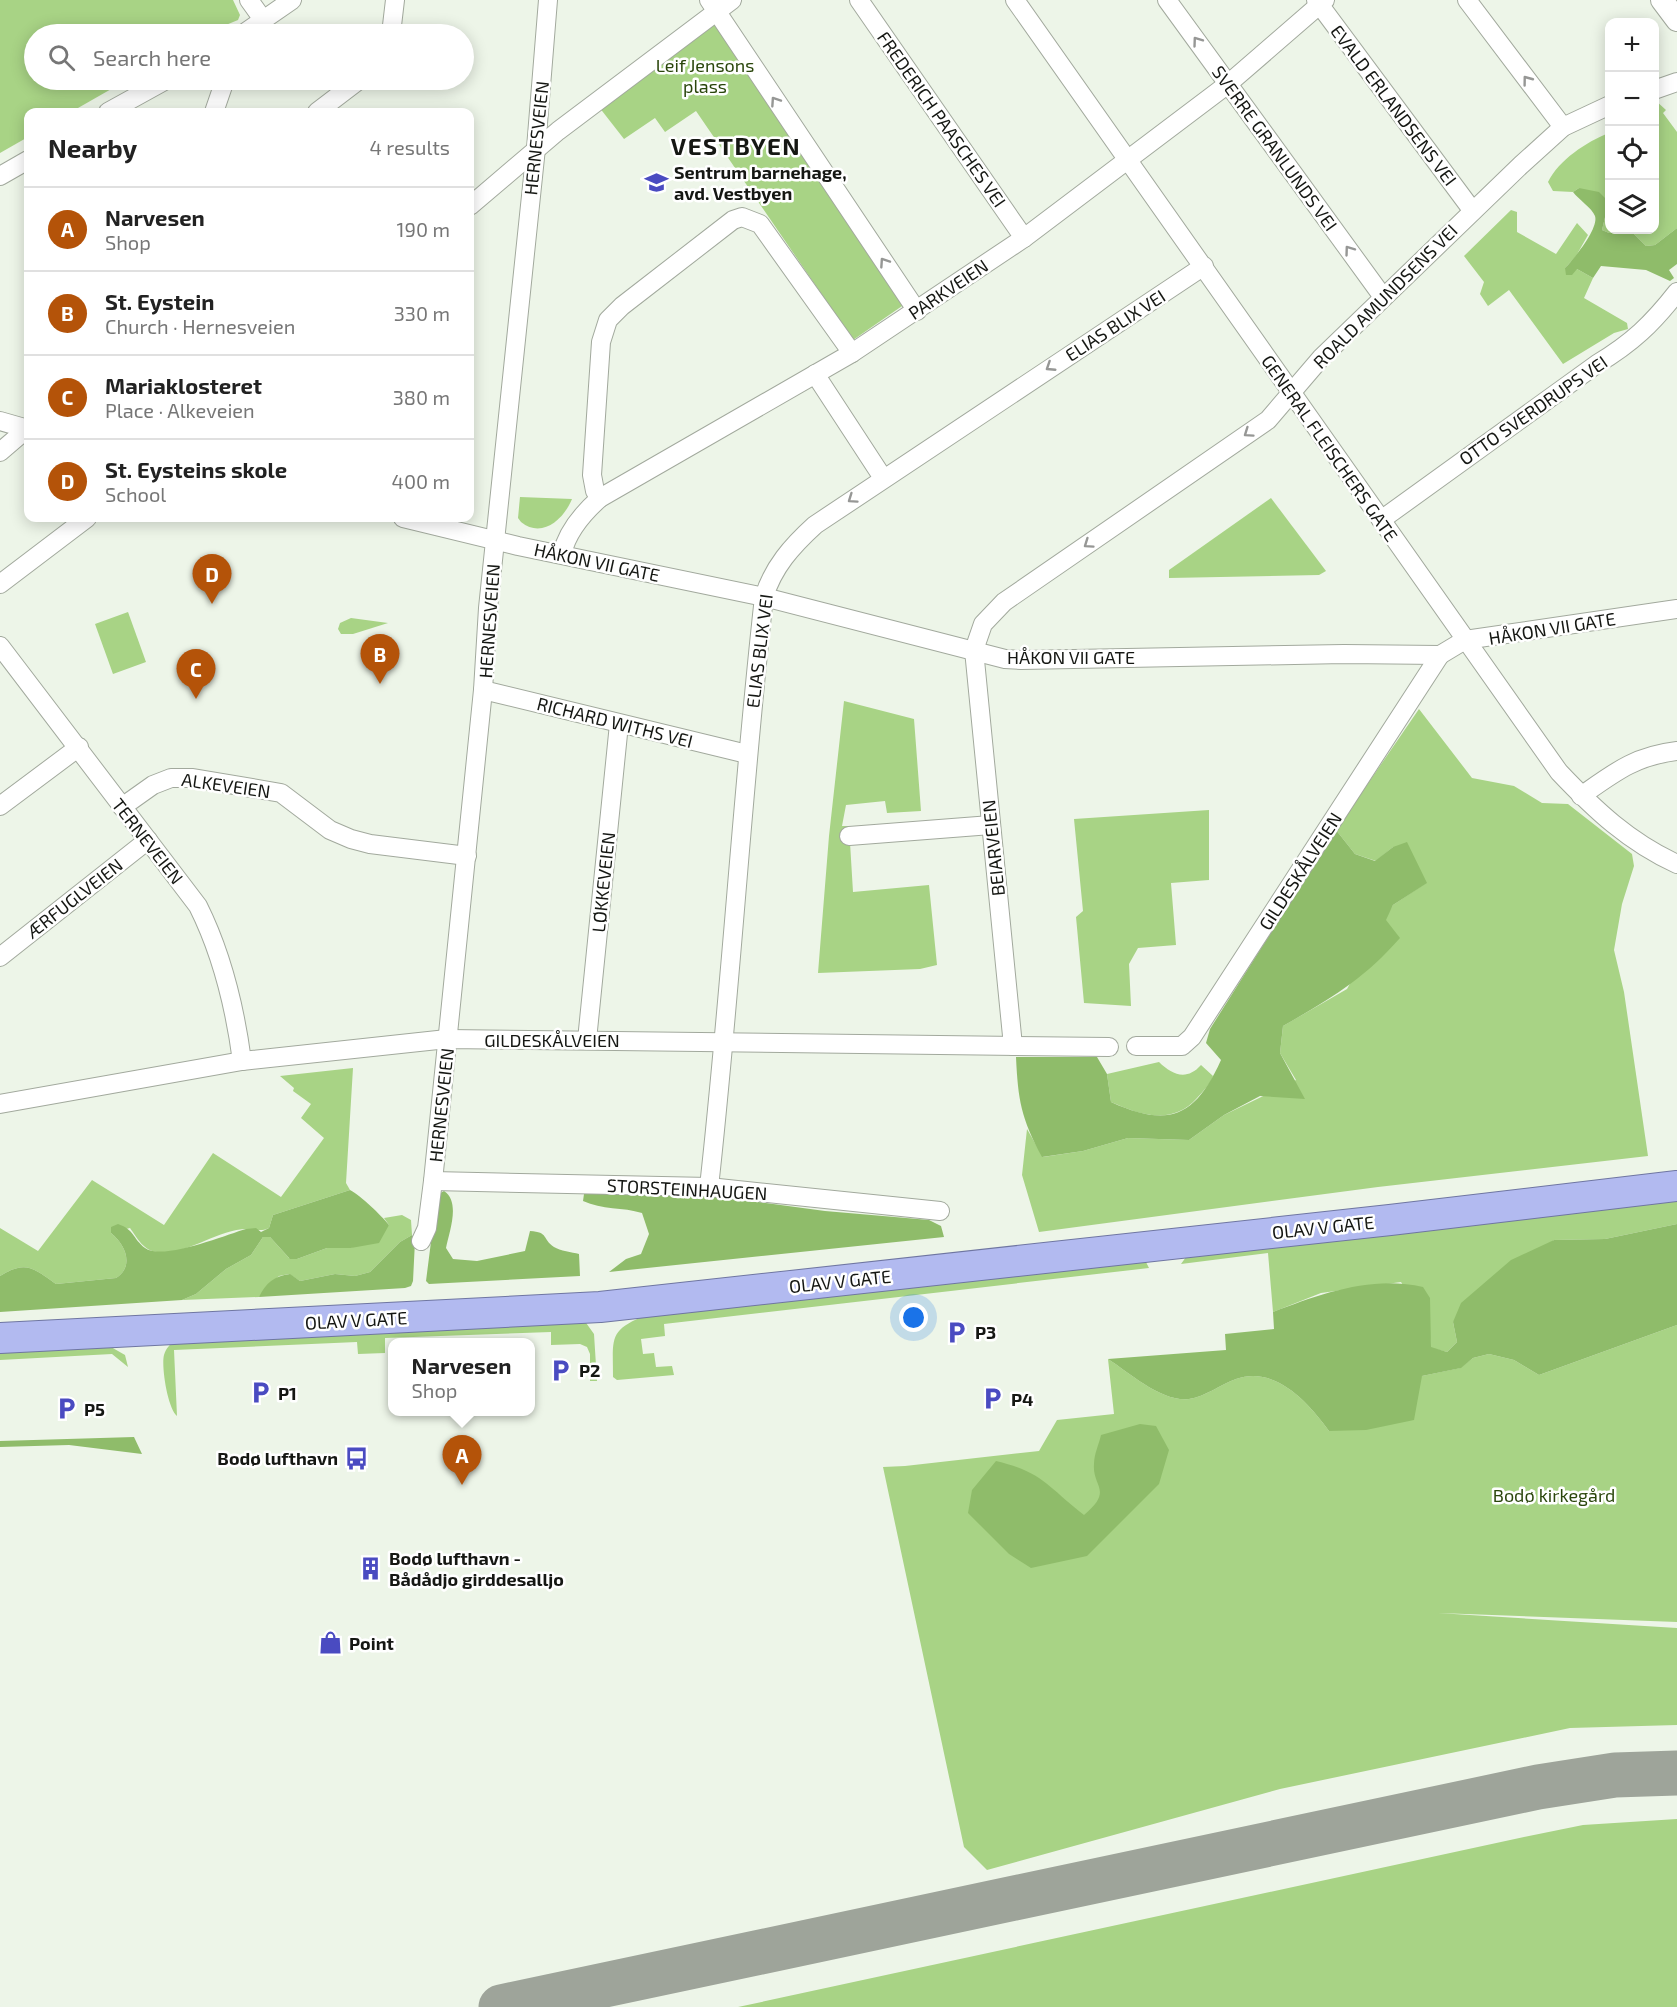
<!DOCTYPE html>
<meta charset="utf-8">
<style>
body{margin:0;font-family:"Exo 2",sans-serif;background:#f6f6f6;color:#222}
.controls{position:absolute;right:18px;top:18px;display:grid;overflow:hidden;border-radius:12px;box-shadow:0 3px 15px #0003}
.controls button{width:54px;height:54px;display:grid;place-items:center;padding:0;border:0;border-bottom:2px solid #e0e0e0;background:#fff;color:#222;font:30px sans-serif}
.you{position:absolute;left:914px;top:1318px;width:21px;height:21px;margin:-15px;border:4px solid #fff;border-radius:50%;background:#1a73e8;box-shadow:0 0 0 9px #1a73e833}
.badge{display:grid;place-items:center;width:39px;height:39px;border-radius:50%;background:#b45309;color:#fff;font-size:20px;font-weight:700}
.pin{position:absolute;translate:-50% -50px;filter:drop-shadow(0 2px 3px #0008)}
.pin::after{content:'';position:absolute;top:32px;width:21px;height:18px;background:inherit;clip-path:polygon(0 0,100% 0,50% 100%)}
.popup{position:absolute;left:388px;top:1338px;width:147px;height:78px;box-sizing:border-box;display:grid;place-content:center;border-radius:12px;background:#fff;filter:drop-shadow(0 2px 4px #0005);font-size:20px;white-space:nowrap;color:#767676}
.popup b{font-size:22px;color:#222}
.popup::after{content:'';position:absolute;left:50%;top:100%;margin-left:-12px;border:12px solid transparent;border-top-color:#fff}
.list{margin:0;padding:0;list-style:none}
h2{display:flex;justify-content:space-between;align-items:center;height:78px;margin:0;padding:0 24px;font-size:26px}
h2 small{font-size:20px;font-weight:400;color:#767676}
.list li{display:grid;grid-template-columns:39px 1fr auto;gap:18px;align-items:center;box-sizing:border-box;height:84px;padding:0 24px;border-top:2px solid #e0e0e0}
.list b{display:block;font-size:22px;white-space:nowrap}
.list p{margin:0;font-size:20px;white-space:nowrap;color:#767676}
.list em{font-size:20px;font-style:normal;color:#767676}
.icon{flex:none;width:33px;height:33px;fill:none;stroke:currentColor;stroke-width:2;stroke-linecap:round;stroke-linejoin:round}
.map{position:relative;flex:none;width:1677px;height:2007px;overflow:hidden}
.search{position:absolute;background:#fff;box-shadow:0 3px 15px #0003;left:24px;top:24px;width:450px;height:66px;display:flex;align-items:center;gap:15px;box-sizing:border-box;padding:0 21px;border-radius:33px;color:#767676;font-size:22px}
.panel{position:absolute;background:#fff;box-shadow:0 3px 15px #0003;left:24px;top:108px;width:450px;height:414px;border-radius:12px}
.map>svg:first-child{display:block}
.green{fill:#a8d385}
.forest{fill:#8fbc6a}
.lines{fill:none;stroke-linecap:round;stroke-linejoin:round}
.taxiway{stroke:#9ea49a;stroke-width:45}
.minor-casing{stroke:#a2a99d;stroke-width:20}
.tertiary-casing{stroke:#a2a99d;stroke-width:24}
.trunk-casing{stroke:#6f76a1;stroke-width:32}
.minor{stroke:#fff;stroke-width:18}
.tertiary{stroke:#fff;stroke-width:22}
.trunk{stroke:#b2baf0;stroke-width:30}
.oneway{stroke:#969795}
.labels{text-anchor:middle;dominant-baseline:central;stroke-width:5;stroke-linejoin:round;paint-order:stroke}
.park-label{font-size:18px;fill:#2a460b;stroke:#fff}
.street-label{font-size:18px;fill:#151713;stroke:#fff}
.poi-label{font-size:18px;font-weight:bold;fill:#151713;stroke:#fff;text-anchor:start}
.district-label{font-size:24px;font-weight:bold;letter-spacing:1.5px;fill:#151713;stroke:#fff}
</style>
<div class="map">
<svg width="1677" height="2007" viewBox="0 0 1677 2007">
<rect width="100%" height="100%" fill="#edf5e8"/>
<g class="green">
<path d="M0 0H233L240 15 238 20 204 34H34V80H127L71 112H28V137L0 153Z"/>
<path d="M714 24 905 304 853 340 696 111 665 132 655 118 624 139 599 107Z"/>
<path d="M1655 100 1666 110 1663 113 1677 132V228L1655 245 1646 246 1631 231 1609 233 1602 230 1606 213 1579 188 1573 192 1553 191 1548 182C1559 160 1586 142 1609 133L1610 230H1654Z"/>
<path d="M1511 210 1517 212V232L1556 254 1577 223 1588 235 1576 256 1565 268 1577 269 1593 278 1584 298 1627 323 1628 329 1614 333 1563 364 1509 290 1488 306 1480 294 1484 282 1464 256Z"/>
<path d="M520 497 572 499C564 519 542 539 521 522L518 518Z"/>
<path d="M1271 498 1326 571 1319 575 1169 578V570Z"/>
<path d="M128 612 146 662 113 674 95 624Z"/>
<path d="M351 618 388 623 353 634H341L338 629 340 623Z"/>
<path d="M844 701 914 719 921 811 887 813 885 801 846 805 842 826H849L853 892 929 885 937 965 920 969 818 973 829 836Z"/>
<path d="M1419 709 1472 778 1514 786 1542 803 1568 804 1632 854 1634 866 1622 904 1614 950 1624 992 1648 1156 1378 1187 1039 1232 1022 1175 1027 1129 1043 1157 1083 1151 1128 1138 1189 1140 1224 1115 1296 1080 1280 1053 1283 1026 1347 989 1393 905 1426 883 1393 847 1376 861 1355 854 1336 830Z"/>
<path d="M1209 810V880L1171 883 1176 945 1138 948 1129 964 1131 1006 1084 1003 1076 917 1083 911 1074 819Z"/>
<path d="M1159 1062C1172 1075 1187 1081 1201 1065L1213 1076C1210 1085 1203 1091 1197 1098 1172 1126 1140 1115 1111 1102L1107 1074Z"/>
<path d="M353 1068 346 1183 350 1190 273 1215 269 1228C260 1232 257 1229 247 1229 217 1229 187 1256 157 1252 144 1251 137 1238 130 1228L111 1233C125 1244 135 1266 116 1278L56 1284C33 1268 26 1260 0 1276V1228L38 1251 92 1180 164 1225 213 1153 281 1197 324 1138 301 1118 311 1104 293 1091 294 1088 280 1076Z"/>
<path d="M1677 1194V1224L1605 1239 1554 1240 1453 1322 1457 1342 1447 1352 1431 1348 1429 1326 1401 1282 1321 1293 1273 1312 1268 1253 1181 1264 1186 1257Z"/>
<path d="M402 1215 411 1220 412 1235 400 1242 370 1272 355 1276 335 1274 300 1281 289 1274 279 1276 259 1297 182 1300 196 1294 226 1269 251 1255 263 1237H270L289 1258 297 1259 327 1248H351L389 1225 384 1218Z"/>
<path d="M1138 1260 1146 1262 1149 1268 664 1324 665 1336 641 1339 643 1354 654 1353 656 1367 672 1366 674 1375 617 1380 613 1377C613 1338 608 1330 647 1315Z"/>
<path d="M584 1320 594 1334 597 1381H590V1354L587 1347 580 1344 551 1345V1332L385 1338V1353L358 1354 357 1342 174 1350 177 1416C168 1409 161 1367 164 1355 166 1348 170 1344 176 1340Z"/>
<path d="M1677 1325V1622L1438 1613 1677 1628V1725L1570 1728 1280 1789 987 1870 964 1847 883 1467 905 1466 1039 1451 1057 1420 1114 1414 1108 1359C1130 1373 1161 1402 1189 1399 1205 1397 1221 1384 1236 1379 1275 1365 1309 1403 1329 1431L1422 1376 1460 1368 1473 1358 1489 1354 1514 1360 1539 1375Z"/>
<path d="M0 1345 111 1347 125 1355 128 1367 112 1354 0 1360Z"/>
<path d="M1677 1819V2007H738L1524 1837 1583 1825Z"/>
</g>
<g class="forest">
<path d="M1579 188 1599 192 1606 199V213L1602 230 1609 233 1631 231 1646 246 1655 245 1677 228V264L1669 270 1674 278 1670 281 1646 270 1601 266 1593 278 1577 269 1572 275H1566L1565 268C1574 259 1599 228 1595 216 1592 208 1578 199 1573 192Z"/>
<path d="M1336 830 1355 854 1375 861 1393 847 1407 842 1427 883 1393 905 1386 920 1400 938C1363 980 1330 999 1283 1026L1280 1053 1305 1099 1260 1096 1224 1115 1189 1140 1128 1138 1083 1151 1042 1157C1021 1118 1018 1100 1016 1057H1097L1107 1074 1111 1102C1168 1128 1195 1118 1221 1060L1206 1043 1210 1029Z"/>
<path d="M350 1190C361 1196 381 1215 389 1225L379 1243 351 1248H327L297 1259H290L270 1237H263L251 1255 226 1269 196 1294 182 1300 0 1312V1276C26 1260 33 1268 56 1284L116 1278C135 1266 125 1244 111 1233V1227L118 1224C135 1230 132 1238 145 1248 163 1261 225 1235 246 1229L256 1228 261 1232 269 1228 273 1215Z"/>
<path d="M444 1191C461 1202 449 1232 446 1248L453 1259 477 1261 525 1251 530 1231C549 1232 542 1239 554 1247 560 1251 572 1252 579 1254L580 1276 429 1284 426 1281 437 1195Z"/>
<path d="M590 1191 721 1197 825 1211 929 1220 941 1226 944 1237 609 1272 626 1259 641 1254 649 1234 642 1213C623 1207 602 1210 583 1201L584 1194Z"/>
<path d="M1677 1224V1325L1539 1375 1514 1360 1489 1354 1473 1358 1461 1368 1422 1376 1414 1420 1366 1430 1329 1431C1309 1403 1275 1365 1236 1379 1221 1384 1205 1397 1189 1399 1161 1402 1130 1373 1108 1359L1226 1350 1225 1334 1274 1329 1273 1312C1320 1294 1372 1275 1423 1287L1430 1298 1431 1347 1447 1352 1457 1342 1453 1322 1461 1303 1511 1260 1554 1240 1605 1239Z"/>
<path d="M412 1235 415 1241 413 1281 411 1286 405 1288 259 1297C266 1283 274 1276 290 1274L300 1281 335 1274 355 1276 370 1272 400 1242Z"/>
<path d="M1140 1424 1156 1426 1169 1450 1159 1484 1087 1556 1031 1568 1009 1554 968 1513 972 1490 996 1461C1043 1472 1049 1488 1084 1515 1114 1490 1092 1487 1094 1464 1094 1454 1099 1444 1101 1435Z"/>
<path d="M134 1437 142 1454 69 1445 0 1447V1441Z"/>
</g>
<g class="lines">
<path class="taxiway" d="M501 2007 1538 1787 1615 1775 1677 1773"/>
<defs>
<g id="minor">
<path d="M249 0 264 21"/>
<path d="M709 0 917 311"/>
<path d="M859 0 1024 238"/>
<path d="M1015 0 1559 772C1595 810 1629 842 1677 864"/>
<path d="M1167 0 1383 297"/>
<path d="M1316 0 1472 210"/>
<path d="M1467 0 1563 127"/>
<path d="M243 34 292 0"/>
<path d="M391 34 395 0"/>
<path d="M1654 90 1677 82"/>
<path d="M108 112 166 80"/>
<path d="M214 112 225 80"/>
<path d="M317 112 359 80"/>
<path d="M0 176 28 160"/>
<path d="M470 206 558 131 732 0"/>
<path d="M815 374 883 478"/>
<path d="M0 421 28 429"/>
<path d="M0 452 28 428"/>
<path d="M600 498 595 491 592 475 601 342 608 320 622 306 733 220 742 217 760 224 852 353"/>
<path d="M403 518 518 546 764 597 1005 659 1021 660 1344 654 1440 655 1465 640 1677 609"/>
<path d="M1381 520 1597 364C1632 343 1652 324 1677 292"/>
<path d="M562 554C567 532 583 513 600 498L852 353 1024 238 1228 84 1325 0"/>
<path d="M0 584 87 518"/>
<path d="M0 646 198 906C222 954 235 1008 242 1061"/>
<path d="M483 690 747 754"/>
<path d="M1581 796C1615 772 1635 756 1677 751"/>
<path d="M0 806 79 747"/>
<path d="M122 807 153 785 171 778H193L281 793 330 830 351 839 370 844 467 856"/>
<path d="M849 836 991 825"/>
<path d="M0 957 148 840"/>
<path d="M587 1040 619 724"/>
<path d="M1013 1046 974 650 983 624 1004 602 1268 420 1321 358 1521 165 1563 127 1610 105"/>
<path d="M1136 1046H1182L1192 1037 1440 655"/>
<path d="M0 1104 242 1061 447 1039 1109 1047"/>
<path d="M433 1181 709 1187 940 1211"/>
<path d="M709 1187C731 990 742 793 764 597 773 567 792 546 815 525L1204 266"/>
<path d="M421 1241 427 1228 433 1181 483 690 488 608 536 148 548 0"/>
</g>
<path id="tertiary" d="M1662 0 1677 20"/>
<path id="trunk" d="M0 1338 600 1307 1390 1220 1677 1186"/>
</defs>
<use href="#minor" class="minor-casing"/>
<use href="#tertiary" class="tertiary-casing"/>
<use href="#trunk" class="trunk-casing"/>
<use href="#minor" class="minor"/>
<use href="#tertiary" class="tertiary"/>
<use href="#trunk" class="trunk"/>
</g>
<defs><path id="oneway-chevron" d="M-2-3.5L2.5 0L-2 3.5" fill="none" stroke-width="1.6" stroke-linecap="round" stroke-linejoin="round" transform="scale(1.5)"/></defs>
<g class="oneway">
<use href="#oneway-chevron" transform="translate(1197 41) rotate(-126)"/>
<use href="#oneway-chevron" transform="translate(1527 80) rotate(-127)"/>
<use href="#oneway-chevron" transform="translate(775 101) rotate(-124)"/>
<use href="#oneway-chevron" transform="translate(1349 250) rotate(-126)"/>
<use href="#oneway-chevron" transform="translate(884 262) rotate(-124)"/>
<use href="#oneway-chevron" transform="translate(1050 367) rotate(147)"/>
<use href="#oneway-chevron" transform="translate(1248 433) rotate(145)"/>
<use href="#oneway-chevron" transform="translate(852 499) rotate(145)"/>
<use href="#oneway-chevron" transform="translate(1088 544) rotate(145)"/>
</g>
<defs>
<symbol id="school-bare" viewBox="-9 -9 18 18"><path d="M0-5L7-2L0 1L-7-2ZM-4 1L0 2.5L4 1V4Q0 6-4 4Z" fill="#4a4bc1" stroke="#fff" stroke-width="2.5" paint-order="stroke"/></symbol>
<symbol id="parking-bare" viewBox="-9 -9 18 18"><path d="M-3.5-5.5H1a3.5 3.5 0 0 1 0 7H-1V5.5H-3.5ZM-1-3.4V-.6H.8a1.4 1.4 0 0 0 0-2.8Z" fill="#4a4bc1" stroke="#fff" stroke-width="2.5" paint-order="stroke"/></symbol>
<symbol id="bus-bare" viewBox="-9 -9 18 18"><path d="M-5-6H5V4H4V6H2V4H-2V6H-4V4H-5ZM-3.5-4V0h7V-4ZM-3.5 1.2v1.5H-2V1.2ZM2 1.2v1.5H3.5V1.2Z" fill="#4a4bc1" stroke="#fff" stroke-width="2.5" paint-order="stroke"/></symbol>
<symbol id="building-bare" viewBox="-9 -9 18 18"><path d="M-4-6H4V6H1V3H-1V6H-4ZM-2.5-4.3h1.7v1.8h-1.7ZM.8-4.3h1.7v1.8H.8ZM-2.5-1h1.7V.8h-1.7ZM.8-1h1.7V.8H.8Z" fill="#4a4bc1" stroke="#fff" stroke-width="2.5" paint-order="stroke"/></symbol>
<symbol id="shop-bare" viewBox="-9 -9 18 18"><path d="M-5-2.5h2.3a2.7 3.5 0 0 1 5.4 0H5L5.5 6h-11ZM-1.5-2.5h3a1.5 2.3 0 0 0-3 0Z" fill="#4a4bc1" stroke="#fff" stroke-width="2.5" paint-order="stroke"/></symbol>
</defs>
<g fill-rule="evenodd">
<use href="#school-bare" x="640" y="166" width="33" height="33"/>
<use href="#parking-bare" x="940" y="1316" width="33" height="33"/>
<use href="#parking-bare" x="544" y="1354" width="33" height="33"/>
<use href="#parking-bare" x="244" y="1376" width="33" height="33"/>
<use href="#parking-bare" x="976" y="1382" width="33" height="33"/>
<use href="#parking-bare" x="50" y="1392" width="33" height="33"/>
<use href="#bus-bare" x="340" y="1442" width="33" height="33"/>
<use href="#building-bare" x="354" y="1552" width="33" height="33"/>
<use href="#shop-bare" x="314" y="1626" width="33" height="33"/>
</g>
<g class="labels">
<g class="park-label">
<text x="705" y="65">Leif Jensons<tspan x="705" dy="21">plass</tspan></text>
<text x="1554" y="1495">Bodø kirkegård</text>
</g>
<g class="street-label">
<text transform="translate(1394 105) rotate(53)">EVALD ERLANDSENS VEI</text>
<text transform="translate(942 119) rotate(55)">FREDERICH PAASCHES VEI</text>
<text transform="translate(536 138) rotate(-84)">HERNESVEIEN</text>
<text transform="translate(1275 148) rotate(54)">SVERRE GRANLUNDS VEI</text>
<text transform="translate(948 289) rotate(-34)">PARKVEIEN</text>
<text transform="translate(1385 296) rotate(-45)">ROALD AMUNDSENS VEI</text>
<text transform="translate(1115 325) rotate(-33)">ELIAS BLIX VEI</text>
<text transform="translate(1533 410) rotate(-35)">OTTO SVERDRUPS VEI</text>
<text transform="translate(1330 448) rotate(55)">GENERAL FLEISCHERS GATE</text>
<text transform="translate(597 562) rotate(12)">HÅKON VII GATE</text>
<text transform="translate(489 621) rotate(-86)">HERNESVEIEN</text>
<text transform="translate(1552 628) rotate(-9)">HÅKON VII GATE</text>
<text transform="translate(759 651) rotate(-83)">ELIAS BLIX VEI</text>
<text x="1071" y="657">HÅKON VII GATE</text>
<text transform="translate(615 722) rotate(14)">RICHARD WITHS VEI</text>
<text transform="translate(226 785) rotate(8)">ALKEVEIEN</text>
<text transform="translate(148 841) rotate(52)">TERNEVEIEN</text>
<text transform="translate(993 848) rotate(-96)">BEIARVEIEN</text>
<text transform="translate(1300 871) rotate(-57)">GILDESKÅLVEIEN</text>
<text transform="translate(603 882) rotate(-84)">LØKKEVEIEN</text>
<text transform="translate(74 898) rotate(-38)">ÆRFUGLVEIEN</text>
<text x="552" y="1040">GILDESKÅLVEIEN</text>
<text transform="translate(441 1105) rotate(-84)">HERNESVEIEN</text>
<text transform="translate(687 1189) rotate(3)">STORSTEINHAUGEN</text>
<text transform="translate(1323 1227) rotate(-6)">OLAV V GATE</text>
<text transform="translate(840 1281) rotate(-6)">OLAV V GATE</text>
<text transform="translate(356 1320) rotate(-3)">OLAV V GATE</text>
</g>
<g class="poi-label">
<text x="674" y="172">Sentrum barnehage,<tspan x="674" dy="21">avd. Vestbyen</tspan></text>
<text x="975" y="1332">P3</text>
<text x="579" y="1370">P2</text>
<text x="278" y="1393">P1</text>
<text x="1011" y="1399">P4</text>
<text x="84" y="1409">P5</text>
<text x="338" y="1458" text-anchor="end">Bodø lufthavn</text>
<text x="389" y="1558">Bodø lufthavn -<tspan x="389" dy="21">Bådådjo girddesalljo</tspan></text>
<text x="349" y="1643">Point</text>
</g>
<g class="district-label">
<text x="736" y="145">VESTBYEN</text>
</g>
</g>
</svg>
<div class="controls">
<button>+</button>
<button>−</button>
<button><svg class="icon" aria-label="locate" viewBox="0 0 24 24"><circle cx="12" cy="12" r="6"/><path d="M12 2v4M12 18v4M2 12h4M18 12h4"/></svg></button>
<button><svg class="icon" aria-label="layers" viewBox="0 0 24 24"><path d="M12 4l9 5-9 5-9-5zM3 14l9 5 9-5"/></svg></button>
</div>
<div class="you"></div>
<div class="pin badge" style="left:462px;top:1485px">A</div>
<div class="popup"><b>Narvesen</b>Shop</div>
<div class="pin badge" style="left:380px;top:684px">B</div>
<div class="pin badge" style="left:196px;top:699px">C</div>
<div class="pin badge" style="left:212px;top:604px">D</div>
<div class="search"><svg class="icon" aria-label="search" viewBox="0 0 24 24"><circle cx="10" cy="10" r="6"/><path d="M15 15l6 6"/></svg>Search here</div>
<section class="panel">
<h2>Nearby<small>4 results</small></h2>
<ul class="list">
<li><span class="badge">A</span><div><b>Narvesen</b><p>Shop</p></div><em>190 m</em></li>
<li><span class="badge">B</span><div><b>St. Eystein</b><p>Church · Hernesveien</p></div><em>330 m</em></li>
<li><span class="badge">C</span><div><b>Mariaklosteret</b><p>Place · Alkeveien</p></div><em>380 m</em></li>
<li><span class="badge">D</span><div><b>St. Eysteins skole</b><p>School</p></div><em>400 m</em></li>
</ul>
</section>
</div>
